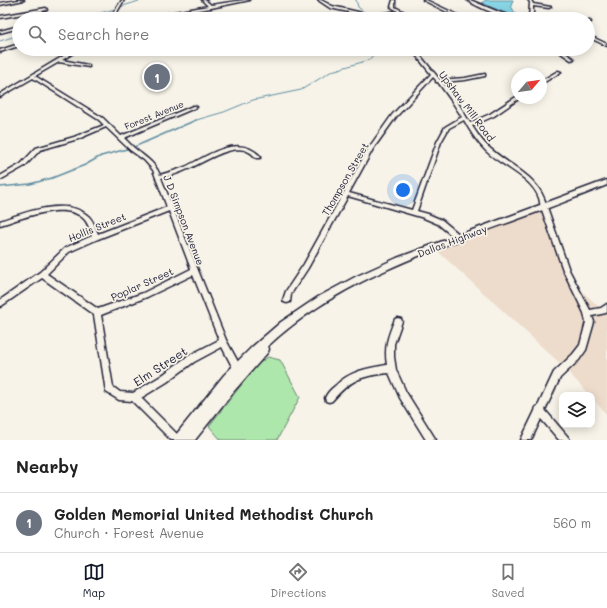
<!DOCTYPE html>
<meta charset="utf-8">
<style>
body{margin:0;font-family:Mali,sans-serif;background:#f2f2f2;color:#222}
.controls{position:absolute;right:12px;bottom:12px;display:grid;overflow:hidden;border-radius:8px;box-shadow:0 2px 10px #0003}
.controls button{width:36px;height:36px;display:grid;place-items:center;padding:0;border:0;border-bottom:1px solid #e0e0e0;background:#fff;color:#222;font:20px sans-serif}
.compass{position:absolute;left:511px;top:68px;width:36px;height:36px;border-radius:50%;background:#fff;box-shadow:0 2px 10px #0003;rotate:61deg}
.you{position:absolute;left:403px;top:190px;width:14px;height:14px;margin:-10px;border:3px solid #fff;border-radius:50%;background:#1a73e8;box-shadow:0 0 0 6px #1a73e833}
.badge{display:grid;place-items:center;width:26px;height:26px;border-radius:50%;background:#111827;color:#fff;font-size:13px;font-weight:700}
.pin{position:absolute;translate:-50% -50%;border:2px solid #fff;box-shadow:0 1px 4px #0006}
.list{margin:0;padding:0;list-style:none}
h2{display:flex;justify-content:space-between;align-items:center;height:52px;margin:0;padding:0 16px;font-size:17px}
h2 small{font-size:13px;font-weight:400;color:#767676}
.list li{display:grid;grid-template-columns:26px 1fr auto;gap:12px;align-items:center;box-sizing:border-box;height:60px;padding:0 16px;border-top:1px solid #e0e0e0}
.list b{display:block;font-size:15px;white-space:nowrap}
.list p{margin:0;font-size:13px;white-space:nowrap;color:#767676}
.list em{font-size:13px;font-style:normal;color:#767676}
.icon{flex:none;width:22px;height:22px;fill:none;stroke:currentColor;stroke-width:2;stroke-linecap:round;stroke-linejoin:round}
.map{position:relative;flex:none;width:607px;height:440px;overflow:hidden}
.search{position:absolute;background:#fff;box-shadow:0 2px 10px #0003;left:12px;right:12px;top:12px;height:44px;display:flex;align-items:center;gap:10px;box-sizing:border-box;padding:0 14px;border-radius:22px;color:#767676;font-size:15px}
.sheet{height:112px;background:#fff}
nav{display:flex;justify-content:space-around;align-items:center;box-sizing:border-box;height:56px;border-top:1px solid #e0e0e0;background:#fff;font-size:11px;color:#767676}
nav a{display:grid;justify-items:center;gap:2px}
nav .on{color:#111827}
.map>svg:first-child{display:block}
.built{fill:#eddccb}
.green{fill:#aee7ab;stroke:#688473}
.water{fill:#87d4e5;stroke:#5f8da1}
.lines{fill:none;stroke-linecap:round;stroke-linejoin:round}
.stream-far1{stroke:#5f8da1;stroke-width:1}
.stream{stroke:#5f8da1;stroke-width:1.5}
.minor-casing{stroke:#22223b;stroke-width:3}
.major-casing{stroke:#22223b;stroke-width:3}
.minor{fill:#f7f3e8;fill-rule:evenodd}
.major{fill:#f7f3e8;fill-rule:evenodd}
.labels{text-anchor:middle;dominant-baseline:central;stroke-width:3.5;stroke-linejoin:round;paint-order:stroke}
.far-street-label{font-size:9px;fill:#22223b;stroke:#f7f3e8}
.street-label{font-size:10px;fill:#22223b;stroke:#f7f3e8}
.near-street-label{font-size:12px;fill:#22223b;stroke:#f7f3e8}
</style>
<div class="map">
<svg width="607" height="440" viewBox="0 0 607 440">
<rect width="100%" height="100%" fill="#f7f3e8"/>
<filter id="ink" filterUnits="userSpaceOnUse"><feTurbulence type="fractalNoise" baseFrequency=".025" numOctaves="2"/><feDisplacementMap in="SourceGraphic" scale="8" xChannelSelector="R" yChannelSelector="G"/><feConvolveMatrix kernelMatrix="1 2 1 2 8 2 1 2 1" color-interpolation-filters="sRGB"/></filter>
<g filter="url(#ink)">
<path class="built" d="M544 207 576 286 603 310 607 308V415L592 398V395H589L564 367 433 247Z"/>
<path class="green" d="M268 357 280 360 300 397 277 440H221L209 426 257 365Z"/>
<path class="water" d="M486 0H513L511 6 516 15 513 16 481 3Z"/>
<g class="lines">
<g class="stream-far1">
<path d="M356 0 358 7 366 14"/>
<path d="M120 7 142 0"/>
<path d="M361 17 364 19"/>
<path d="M82 18 115 9"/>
<path d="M0 41 19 35"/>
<path d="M193 121 224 112 253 100 301 90 332 71 369 60 376 51 375 49"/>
</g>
<g class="stream">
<path d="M134 147 196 120"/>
<path d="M0 187 30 184 52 178 85 165 101 156 127 149"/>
</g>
<defs>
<g id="minor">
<path d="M18 0H24L0 5V3Z"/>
<path d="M122 0H124L113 19H109Z"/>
<path d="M202 0H205L211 5 244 0H250L211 8 160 16 158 15 208 6Z"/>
<path d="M318 0H321L332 6 371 15 398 11 391 7 393 0H395V7L418 19H414L400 12 371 17 330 8Z"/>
<path d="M423 0H426L460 16 457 17Z"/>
<path d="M467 0H470L501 13 520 19C505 19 479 8 467 0Z"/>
<path d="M528 0H531L533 4 551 7 549 8 533 6V19H529L530 2Z"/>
<path d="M46 8 47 10 0 18V16Z"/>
<path d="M204 16 211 19 204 18 189 19Z"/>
<path d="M59 18H82L84 19H57Z"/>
<path d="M588 21H590L591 22 588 23Z"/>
<path d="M19 26V28L0 33V31Z"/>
<path d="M588 35 607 44V46L588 37Z"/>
<path d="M19 44V46L0 52V50Z"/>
<path d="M75 49H80L62 60 88 65H89V67L59 62 35 76 103 118 121 136 193 106H195L197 107 124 138C127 141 130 144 133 147 143 156 155 162 160 175 169 172 178 170 187 166 209 155 239 133 261 157L260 158H256C254 156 252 153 249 152 233 142 203 163 188 169 180 173 170 176 161 178L226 340 243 371 242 374 239 375 236 374 222 347 194 362 167 382 141 398 180 437 182 440H171L132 401 119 400 106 392 94 315 42 278 0 307V300L40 272 65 248 92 236C90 230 88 223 84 219 66 200 21 219 0 225V221C23 213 66 197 87 215 93 219 95 227 98 234L167 207 153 170 144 160 130 150 106 127 78 139 40 150 25 166 0 180V176L21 164 36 148 74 137 104 125 99 120 33 78 0 97V94ZM169 211 191 269 143 293 98 309 47 274 69 252 98 239ZM193 275 219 340 188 356 161 376 133 393 120 392 113 387 101 315 147 297Z"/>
<path d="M411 49H415L440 80 465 78 485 74V76L465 80 442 82 455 98 470 123 490 114 516 97 517 98H520L494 116 472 126C478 135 484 144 492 150 514 169 539 176 547 207L569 270 590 310 601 308 607 304V312L606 313 592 316 594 322 586 350 579 360 560 378 545 410 568 437 570 440H559L541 419 531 440H521L535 411 536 407 538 406 554 372 573 354 580 345 586 322 584 313 563 270 541 207C540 204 540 201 539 198 531 176 501 166 486 151 477 142 470 131 464 120L449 128 441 142 417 211 428 214 442 220 460 235 461 237 460 239H456L438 224 424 218 348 196 308 268 291 294 290 302 287 303 284 302 283 300 286 291 304 264 368 149 392 115 431 74ZM433 77 436 80V82H438L451 100 462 117 445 127 437 142 412 210 349 193 373 149 396 117Z"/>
<path d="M555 49H559L574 59 571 60Z"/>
<path d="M558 71 561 72 541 84V81Z"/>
<path d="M398 318 401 319 402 321 394 344V357L396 370 406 392 436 440H426L400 398 389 373C361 376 351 379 332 401L329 402 326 401 325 398C327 393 331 389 335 386 350 371 368 368 387 365 384 346 388 336 395 319Z"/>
</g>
<path id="major" d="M607 180V185C575 198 543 210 510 222 426 252 335 283 268 346L269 349 268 352 234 391 195 440H173L175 436 224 375 252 347 281 322 318 297 357 276 397 258Z"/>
</defs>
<use href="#minor" class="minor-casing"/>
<use href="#major" class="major-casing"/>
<use href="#minor" class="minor"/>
<use href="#major" class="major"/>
</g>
</g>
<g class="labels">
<g class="far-street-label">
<text transform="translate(154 115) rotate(-22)">Forest Avenue</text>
</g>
<g class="street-label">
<text transform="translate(467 106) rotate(53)">Upshaw Mill Road</text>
<text transform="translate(345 179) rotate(-60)">Thompson Street</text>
<text transform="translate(184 220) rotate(69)">J D Simpson Avenue</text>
<text transform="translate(97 227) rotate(-22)">Hollis Street</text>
<text transform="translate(452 241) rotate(-21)">Dallas Highway</text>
<text transform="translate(142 284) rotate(-24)">Poplar Street</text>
</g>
<g class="near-street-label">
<text transform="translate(160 366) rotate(-33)">Elm Street</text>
</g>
</g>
</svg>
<div class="controls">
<button><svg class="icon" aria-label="layers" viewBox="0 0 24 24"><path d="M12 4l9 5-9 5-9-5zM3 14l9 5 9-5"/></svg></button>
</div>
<svg class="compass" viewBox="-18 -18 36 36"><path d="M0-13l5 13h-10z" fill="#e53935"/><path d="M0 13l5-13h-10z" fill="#767676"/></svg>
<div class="you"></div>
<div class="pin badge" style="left:157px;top:77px;background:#6b7280">1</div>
<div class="search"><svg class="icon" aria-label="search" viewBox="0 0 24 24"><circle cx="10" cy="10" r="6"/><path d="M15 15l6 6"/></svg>Search here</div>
</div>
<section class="sheet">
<h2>Nearby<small></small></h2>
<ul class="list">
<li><span class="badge" style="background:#6b7280">1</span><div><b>Golden Memorial United Methodist Church</b><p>Church · Forest Avenue</p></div><em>560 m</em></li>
</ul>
</section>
<nav>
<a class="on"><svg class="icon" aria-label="map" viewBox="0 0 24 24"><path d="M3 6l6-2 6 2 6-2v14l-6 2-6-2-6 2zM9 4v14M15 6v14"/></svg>Map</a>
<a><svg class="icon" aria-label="directions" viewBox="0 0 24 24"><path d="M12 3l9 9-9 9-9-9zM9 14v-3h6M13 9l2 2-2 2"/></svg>Directions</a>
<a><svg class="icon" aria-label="saved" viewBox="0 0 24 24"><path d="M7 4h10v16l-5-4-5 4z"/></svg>Saved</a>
</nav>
